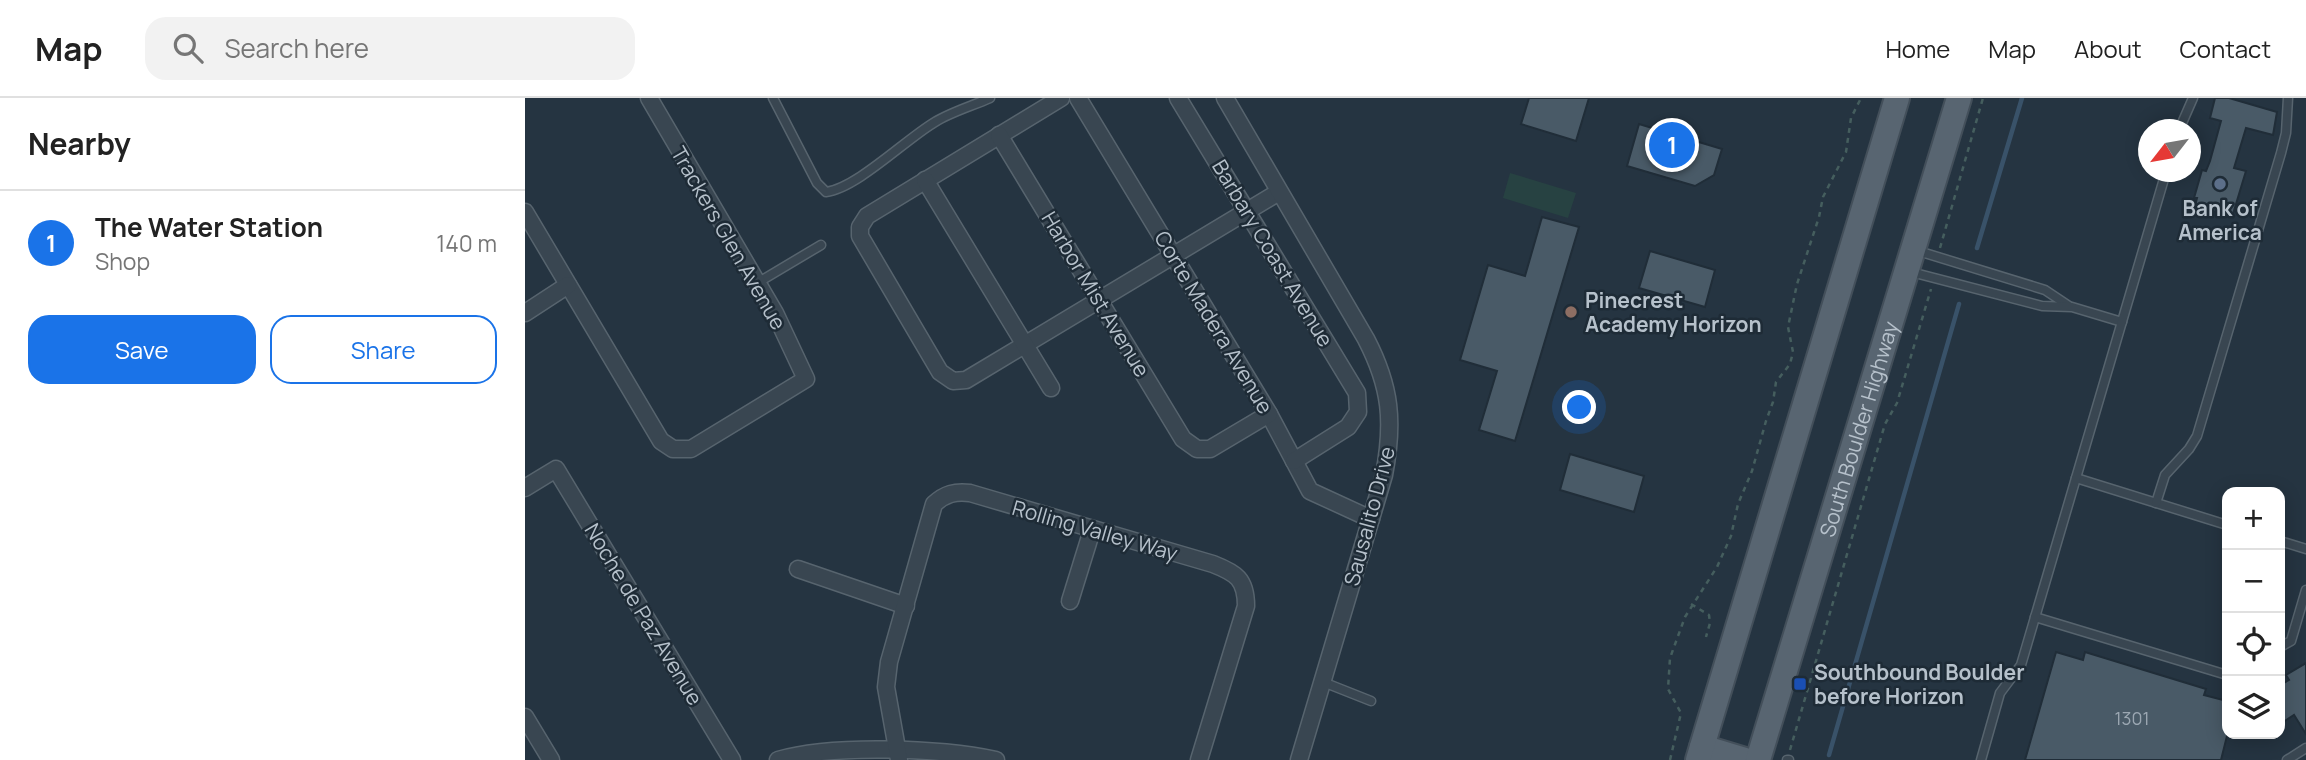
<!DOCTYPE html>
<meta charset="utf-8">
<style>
body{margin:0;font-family:Manrope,sans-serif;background:#f2f2f2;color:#222}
.controls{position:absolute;right:21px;bottom:21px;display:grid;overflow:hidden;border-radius:14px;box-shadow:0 4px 18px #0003}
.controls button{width:63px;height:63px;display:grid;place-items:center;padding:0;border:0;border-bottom:2px solid #e0e0e0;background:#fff;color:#222;font:35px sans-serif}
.compass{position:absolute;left:1613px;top:21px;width:63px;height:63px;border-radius:50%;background:#fff;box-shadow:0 4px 18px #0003;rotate:239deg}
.you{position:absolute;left:1055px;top:310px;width:24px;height:24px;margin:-18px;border:5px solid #fff;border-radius:50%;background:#1a73e8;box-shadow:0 0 0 10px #1a73e833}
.badge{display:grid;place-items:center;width:46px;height:46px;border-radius:50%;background:#1a73e8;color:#fff;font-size:23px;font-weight:700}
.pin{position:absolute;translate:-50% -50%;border:4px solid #fff;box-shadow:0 2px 7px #0006}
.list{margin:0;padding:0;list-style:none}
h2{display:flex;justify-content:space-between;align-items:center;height:91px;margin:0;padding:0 28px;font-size:30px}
h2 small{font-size:23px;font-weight:400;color:#767676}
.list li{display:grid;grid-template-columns:46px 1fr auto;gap:21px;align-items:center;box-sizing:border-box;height:105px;padding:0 28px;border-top:2px solid #e0e0e0}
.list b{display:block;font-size:26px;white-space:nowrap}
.list p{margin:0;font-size:23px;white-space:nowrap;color:#767676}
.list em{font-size:23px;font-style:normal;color:#767676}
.actions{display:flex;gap:14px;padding:21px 28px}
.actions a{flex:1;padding:16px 0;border:2px solid #1a73e8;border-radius:21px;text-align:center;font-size:24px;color:#1a73e8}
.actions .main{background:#1a73e8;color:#fff}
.icon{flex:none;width:38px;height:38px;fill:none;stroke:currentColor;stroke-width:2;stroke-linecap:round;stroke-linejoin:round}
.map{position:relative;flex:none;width:1781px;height:662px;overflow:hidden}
header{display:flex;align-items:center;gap:42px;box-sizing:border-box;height:98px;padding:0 35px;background:#fff;border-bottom:2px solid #e0e0e0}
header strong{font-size:33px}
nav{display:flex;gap:38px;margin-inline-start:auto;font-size:24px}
.search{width:490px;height:63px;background:#f2f2f2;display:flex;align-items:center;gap:18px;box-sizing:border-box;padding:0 24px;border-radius:21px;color:#767676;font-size:26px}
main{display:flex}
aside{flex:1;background:#fff}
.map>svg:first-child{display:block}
.green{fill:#274242}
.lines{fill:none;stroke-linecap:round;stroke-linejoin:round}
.stream{stroke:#395269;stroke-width:4.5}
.building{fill:#495a67;stroke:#202d38;stroke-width:2}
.lane-casing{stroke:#57646e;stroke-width:11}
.street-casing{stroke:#57646e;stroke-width:19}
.primary-casing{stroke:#434f5a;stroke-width:28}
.path{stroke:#455e5e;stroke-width:2.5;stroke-dasharray:5 5;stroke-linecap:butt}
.lane{stroke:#394651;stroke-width:8}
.street{stroke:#394651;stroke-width:16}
.primary{stroke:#586571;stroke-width:24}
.service-dot{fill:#5c6f8a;stroke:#1e2b36;stroke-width:2.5}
.education-dot{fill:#8d6e63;stroke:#1e2b36;stroke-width:2.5}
.transit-dot{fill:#1a4fb4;stroke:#1e2b36;stroke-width:2.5}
.labels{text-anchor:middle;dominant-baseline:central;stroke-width:5;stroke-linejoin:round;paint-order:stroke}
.number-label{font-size:18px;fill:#9ba7b2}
.poi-label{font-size:21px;font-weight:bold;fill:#b6c1cb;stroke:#1e2b36;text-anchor:start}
.street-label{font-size:21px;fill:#b6c1cb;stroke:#1e2b36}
</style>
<header>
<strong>Map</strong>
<div class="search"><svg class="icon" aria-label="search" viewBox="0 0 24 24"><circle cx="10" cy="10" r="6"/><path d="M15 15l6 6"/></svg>Search here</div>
<nav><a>Home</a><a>Map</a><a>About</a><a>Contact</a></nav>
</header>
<main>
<aside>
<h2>Nearby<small></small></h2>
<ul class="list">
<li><span class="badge">1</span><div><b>The Water Station</b><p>Shop</p></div><em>140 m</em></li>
</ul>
<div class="actions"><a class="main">Save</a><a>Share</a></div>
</aside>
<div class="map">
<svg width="1781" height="662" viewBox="0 0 1781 662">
<rect width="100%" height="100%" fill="#253441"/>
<path class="green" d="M985 75 1051 95 1043 120 978 100Z"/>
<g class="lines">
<g class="stream">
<path d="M1452 150 1497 0"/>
<path d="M1304 657 1434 206"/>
</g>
</g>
<g class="building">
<path d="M1004 0H1064L1051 43 996 26Z"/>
<path d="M1690 0H1704L1752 14 1748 37 1721 30 1709 70 1721 73 1708 116 1698 113 1697 116 1670 108 1672 100H1669L1677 72 1681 73 1685 63 1696 23 1685 20Z"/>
<path d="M1114 26 1197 51 1189 77 1170 88 1102 68Z"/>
<path d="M1017 119 1054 129 990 343 954 332 972 273 935 262 963 167 1000 178Z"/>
<path d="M1125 153 1190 172 1180 209 1114 190Z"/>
<path d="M1045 356 1119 378 1109 414 1035 392Z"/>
<path d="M1531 554 1558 562 1560 554 1681 591 1679 597 1702 603V638L1696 662H1500Z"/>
<path d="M1781 565V636L1769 617 1755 626V587L1764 582 1761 577Z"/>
</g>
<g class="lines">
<defs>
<g id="lane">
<path d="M248 0 292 85 301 94C332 90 381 41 410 24 426 14 447 8 465 0"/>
<path d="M1654 32 1668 0"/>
<path d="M1390 152 1520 192 1544 208"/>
<path d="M1386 174 1517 208 1547 209 1597 224"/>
<path d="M232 185 296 147"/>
<path d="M1551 380 1702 427"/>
<path d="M1631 405 1640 377 1664 351 1672 338 1756 55 1761 35 1763 0"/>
<path d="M1755 443 1781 451"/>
<path d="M1510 519 1702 577"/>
<path d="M1755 549 1766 543 1781 492"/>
<path d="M798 584 846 603"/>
<path d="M1262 662H1264"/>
<path d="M1456 662 1475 595 1496 567 1641 74"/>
<path d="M1762 662 1781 650"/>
</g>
<g id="street">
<path d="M536 0 342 118 335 129V138L415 274 428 283 441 282 754 94"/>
<path d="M553 0 744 316 785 393 846 421"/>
<path d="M653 0 832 295 833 314 823 329 769 363"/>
<path d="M700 0 841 241C866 289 869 324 859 377L774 662"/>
<path d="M474 37 658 341 672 351H685L744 316"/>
<path d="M400 82 526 290"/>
<path d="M0 114 136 343 148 351H166L281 281 250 215 124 0"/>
<path d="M0 215 43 187"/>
<path d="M0 390 31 371 207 662"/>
<path d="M273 471 381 508"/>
<path d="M545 503 567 432"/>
<path d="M0 619 26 662"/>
<path d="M253 662C307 646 415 650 471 662"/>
<path d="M374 662 361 589 364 564 409 406C420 396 430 393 445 395L688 466C711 475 721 481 721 508L674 662"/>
</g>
<g id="primary">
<path d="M1177 649 1220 662"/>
<path d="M1173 662 1372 0"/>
<path id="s1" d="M1233 662 1434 0"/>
</g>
</defs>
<use href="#lane" class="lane-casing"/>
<use href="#street" class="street-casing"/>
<use href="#primary" class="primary-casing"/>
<g class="path">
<path d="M1415 150 1458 0"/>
<path d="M1166 506 1184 517 1185 525 1181 539"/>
<path d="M1265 652 1360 326 1372 305 1406 191"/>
<path d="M1145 662 1156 615 1143 591 1145 560 1160 519 1192 469 1206 438 1213 406 1227 373 1241 323 1248 304 1251 284 1265 266 1268 254 1263 229 1272 186 1294 119 1298 99 1321 54 1326 20 1336 0"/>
</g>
<use href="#lane" class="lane"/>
<use href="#street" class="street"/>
<use href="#primary" class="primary"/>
</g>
<circle class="service-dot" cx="1695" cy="86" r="7"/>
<circle class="education-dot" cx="1046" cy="214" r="7"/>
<rect class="transit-dot" x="1268" y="579" width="14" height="14" rx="3.5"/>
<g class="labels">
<g class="number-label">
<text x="1607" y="620">1301</text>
</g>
<g class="poi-label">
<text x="1695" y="110" text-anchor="middle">Bank of<tspan x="1695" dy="24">America</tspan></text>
<text x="1060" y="202">Pinecrest<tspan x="1060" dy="24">Academy Horizon</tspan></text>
<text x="1289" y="574">Southbound Boulder<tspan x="1289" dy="24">before Horizon</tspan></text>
</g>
<g class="street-label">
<text transform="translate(204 140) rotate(60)">Trackers Glen Avenue</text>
<text transform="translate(748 155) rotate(59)">Barbary Coast Avenue</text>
<text transform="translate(571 196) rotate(59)">Harbor Mist Avenue</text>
<text transform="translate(689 224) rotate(59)">Corte Madera Avenue</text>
<text stroke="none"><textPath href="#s1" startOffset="346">South Boulder Highway</textPath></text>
<text transform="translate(844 418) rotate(-75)">Sausalito Drive</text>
<text transform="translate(570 432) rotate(16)">Rolling Valley Way</text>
<text transform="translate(119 516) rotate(59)">Noche de Paz Avenue</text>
</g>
</g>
</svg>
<div class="controls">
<button>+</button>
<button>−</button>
<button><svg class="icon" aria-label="locate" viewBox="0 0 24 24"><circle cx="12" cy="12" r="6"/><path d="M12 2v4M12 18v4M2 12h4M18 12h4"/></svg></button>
<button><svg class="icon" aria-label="layers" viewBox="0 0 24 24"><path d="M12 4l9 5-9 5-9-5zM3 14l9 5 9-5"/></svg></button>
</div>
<svg class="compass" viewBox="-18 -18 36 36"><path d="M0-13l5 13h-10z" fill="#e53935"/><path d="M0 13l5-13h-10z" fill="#767676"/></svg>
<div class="you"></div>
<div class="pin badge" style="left:1147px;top:47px">1</div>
</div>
</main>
